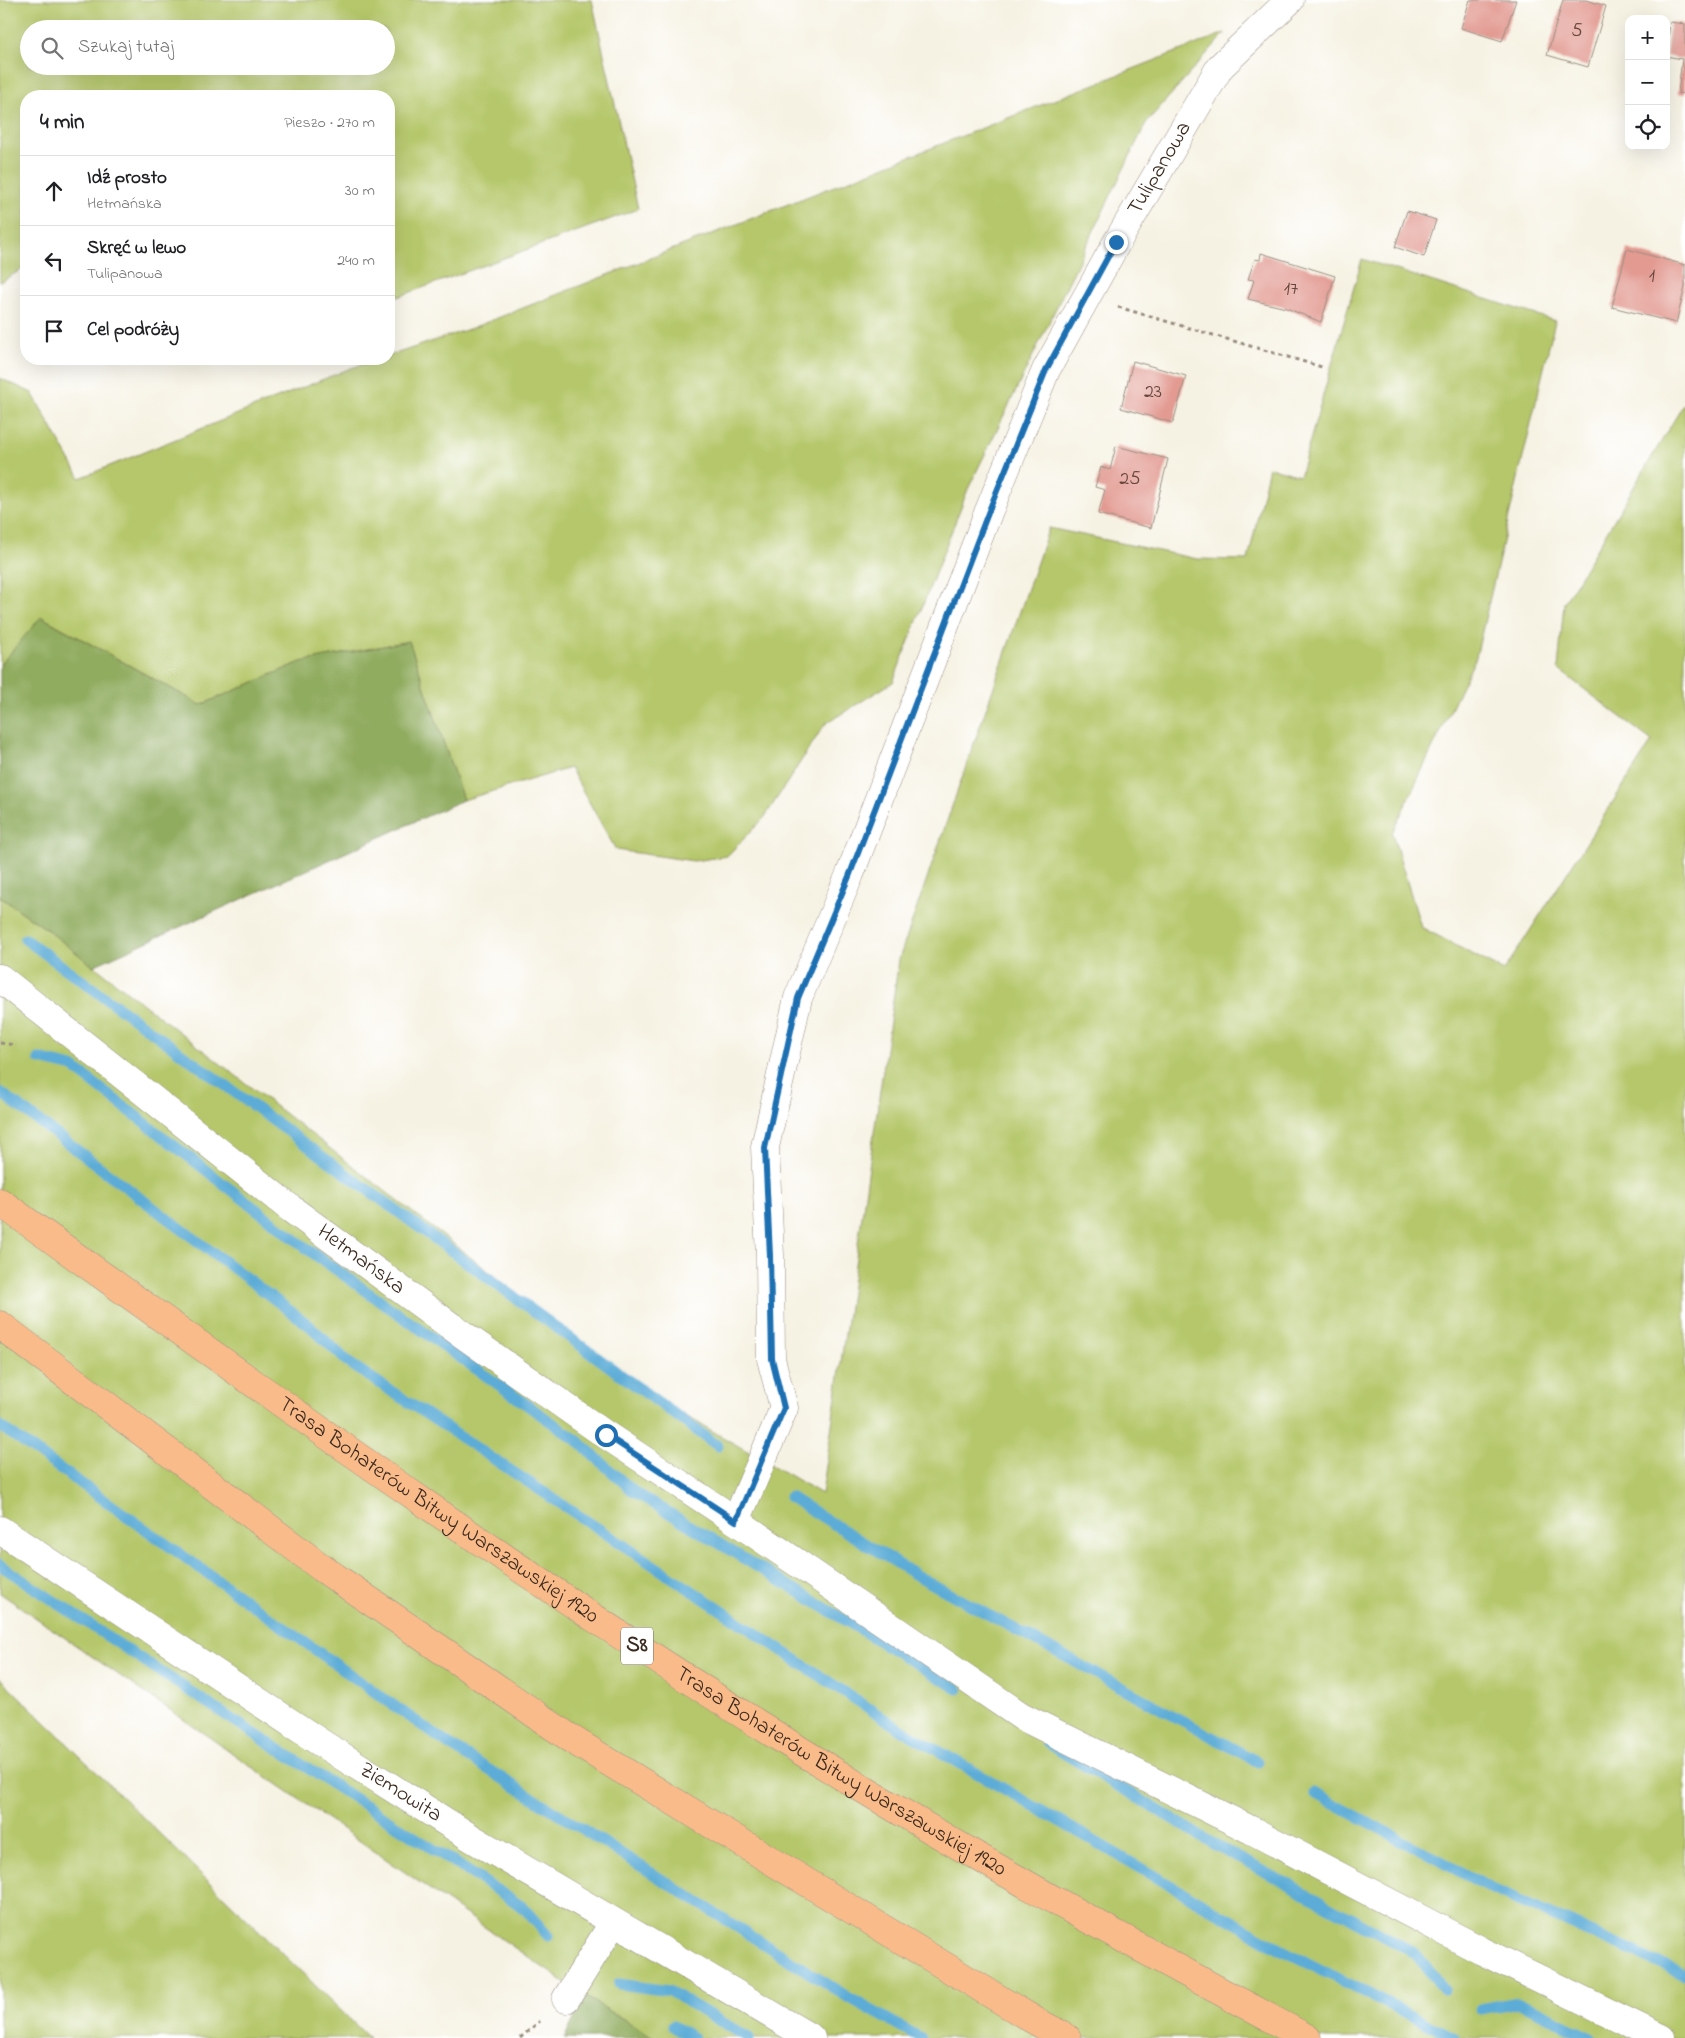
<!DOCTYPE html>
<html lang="pl">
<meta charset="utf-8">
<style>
body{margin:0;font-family:"Indie Flower",sans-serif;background:#f2f2f2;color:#202124}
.controls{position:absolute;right:15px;top:15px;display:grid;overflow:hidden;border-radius:10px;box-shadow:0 5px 20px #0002}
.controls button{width:45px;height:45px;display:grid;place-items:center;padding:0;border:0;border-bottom:1px solid #e0e0e0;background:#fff;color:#202124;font:25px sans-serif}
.stop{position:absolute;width:15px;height:15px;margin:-11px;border:4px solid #1f6fb2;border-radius:50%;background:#fff}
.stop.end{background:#1f6fb2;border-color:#fff;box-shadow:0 1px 5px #0008}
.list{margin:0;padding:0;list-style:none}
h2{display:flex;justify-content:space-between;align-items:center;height:65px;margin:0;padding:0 20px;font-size:21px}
h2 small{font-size:16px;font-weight:400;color:#757577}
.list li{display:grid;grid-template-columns:32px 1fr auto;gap:15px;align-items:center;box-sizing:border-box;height:70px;padding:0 20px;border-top:1px solid #e0e0e0}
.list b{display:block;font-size:19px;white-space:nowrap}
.list p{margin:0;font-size:16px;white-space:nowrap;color:#757577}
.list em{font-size:16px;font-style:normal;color:#757577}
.icon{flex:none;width:28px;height:28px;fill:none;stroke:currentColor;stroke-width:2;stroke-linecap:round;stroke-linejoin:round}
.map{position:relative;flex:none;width:1685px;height:2038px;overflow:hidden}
.search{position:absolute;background:#fff;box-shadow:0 5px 20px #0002;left:20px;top:20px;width:375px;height:55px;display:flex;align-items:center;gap:12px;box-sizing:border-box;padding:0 18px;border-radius:28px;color:#757577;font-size:19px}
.panel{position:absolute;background:#fff;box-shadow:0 5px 20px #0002;left:20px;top:90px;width:375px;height:275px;border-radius:20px}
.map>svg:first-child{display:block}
.green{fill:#b5c76a;stroke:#787844;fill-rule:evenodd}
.forest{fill:#90ac5e;stroke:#666b3e}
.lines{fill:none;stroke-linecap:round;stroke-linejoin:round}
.stream{stroke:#5cacd7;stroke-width:11}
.building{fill:#e29a91}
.minor-casing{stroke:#988e80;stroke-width:29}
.highway-casing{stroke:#988e80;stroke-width:29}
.path{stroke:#988e80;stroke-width:3;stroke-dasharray:4 4;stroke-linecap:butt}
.minor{stroke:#fff;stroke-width:28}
.highway{stroke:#fabb8b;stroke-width:28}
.route{stroke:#1f6fb2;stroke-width:6}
.labels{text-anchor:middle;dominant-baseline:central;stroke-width:4;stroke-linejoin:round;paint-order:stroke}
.number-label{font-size:20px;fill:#65463b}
.shield{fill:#fff;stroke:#766a62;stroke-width:1}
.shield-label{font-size:21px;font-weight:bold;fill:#3b2a1e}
.street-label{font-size:22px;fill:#3b2a1e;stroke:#fff}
</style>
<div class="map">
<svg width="1685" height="2038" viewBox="0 0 1685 2038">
<rect width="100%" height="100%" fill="#fff"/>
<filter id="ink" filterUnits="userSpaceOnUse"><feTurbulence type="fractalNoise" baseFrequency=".02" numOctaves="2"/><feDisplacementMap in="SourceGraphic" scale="10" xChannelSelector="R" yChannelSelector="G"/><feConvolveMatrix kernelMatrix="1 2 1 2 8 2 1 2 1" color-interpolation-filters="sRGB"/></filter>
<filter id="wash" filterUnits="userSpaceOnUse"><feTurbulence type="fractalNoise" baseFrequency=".0096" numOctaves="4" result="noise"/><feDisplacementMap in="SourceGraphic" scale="20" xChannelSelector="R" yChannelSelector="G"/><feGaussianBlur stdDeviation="1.12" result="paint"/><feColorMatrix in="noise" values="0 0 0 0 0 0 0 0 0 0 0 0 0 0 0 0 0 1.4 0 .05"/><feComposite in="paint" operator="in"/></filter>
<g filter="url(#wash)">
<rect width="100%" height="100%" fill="#f6f2e3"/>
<g class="green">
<path d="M0 0H592L638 209 389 300V96H26V267L0 282ZM29 29H386V66H29Z"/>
<path d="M1225 33 1146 123 968 489 893 682 825 724 764 818 727 856 694 861 616 850 570 768 463 800 409 641 301 662 201 705 42 617 0 665V378L32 393 80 478 351 368 380 359H389V356L472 328Z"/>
<path d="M1362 259 1555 321 1476 657 1392 833 1421 927 1504 971 1652 741 1558 669 1564 603 1685 402V2038H655L586 1997 0 1593V897L45 928 646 1393 822 1494 899 959 1049 528 1197 559 1248 560 1269 467 1300 476Z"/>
<path d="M0 1678 369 2038H0Z"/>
</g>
<g class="forest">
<path d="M41 617 201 705 301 662 409 641 463 800 93 966 45 928 0 897V665Z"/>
<path d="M586 1997 655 2038H564Z"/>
</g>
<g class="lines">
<g class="stream">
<path d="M25 939 718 1446"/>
<path d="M39 1059 73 1067 314 1254 578 1441 633 1491 958 1689"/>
<path d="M0 1092 310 1326 349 1363 897 1727 1284 1951 1455 2038"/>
<path d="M0 1426 448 1744 846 1996 921 2038"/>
<path d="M790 1497 916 1575 1258 1762"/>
<path d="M0 1565 227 1716 523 1907 548 1936"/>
<path d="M1047 1743 1219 1847 1415 1953 1444 1989"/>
<path d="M1314 1793 1492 1889 1685 1975"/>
<path d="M619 1984 669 1991 749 2038"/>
<path d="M1480 2009 1518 2002 1591 2038"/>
<path d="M673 2026 694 2038"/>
</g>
</g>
<g id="blocks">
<g class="building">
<path d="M1470 0H1516L1502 41 1461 28Z"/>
<path d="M1563 0H1586L1606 6 1588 67 1547 55Z"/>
<path d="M1670 22 1685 24V94L1678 93 1682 59 1666 56Z"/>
<path d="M1407 211 1436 220 1424 257 1395 247Z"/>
<path d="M1627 249 1685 265V287L1676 323 1612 307Z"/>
<path d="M1261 253 1335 276 1321 322 1286 308 1248 299 1254 280 1248 279 1255 259 1260 260Z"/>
<path d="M1133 361 1186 376 1173 423 1121 408Z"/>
<path d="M1116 446 1168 459 1151 528 1098 514 1105 490 1095 487 1101 467 1110 470Z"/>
</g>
</g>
</g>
<g filter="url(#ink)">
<use href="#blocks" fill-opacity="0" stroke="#988e80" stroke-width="1"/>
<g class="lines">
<defs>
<g id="minor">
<path id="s1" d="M0 978 291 1209 452 1327 606 1435 736 1521 1021 1716 1251 1830 1482 1951 1661 2038"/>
<path id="s2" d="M736 1521 784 1408 771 1359 770 1256 765 1147 798 998 850 874 988 513 1046 370 1117 242 1220 67 1290 0"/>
<path id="s3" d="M0 1530 318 1741 473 1839 811 2038"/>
<path d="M566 1999 613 1923"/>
</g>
<g id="highway">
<path id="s4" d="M0 1202C281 1404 562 1606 858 1786 1005 1875 1156 1957 1307 2038"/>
<path d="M0 1325 322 1568 576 1742 1032 2019 1067 2038"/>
</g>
</defs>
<use href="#minor" class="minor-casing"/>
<use href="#highway" class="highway-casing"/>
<g class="path">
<path d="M1118 307 1325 368"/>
<path d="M0 1043 16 1045"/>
<path d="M520 2038 540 2021"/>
</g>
<use href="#minor" class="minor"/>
<use href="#highway" class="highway"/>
</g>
</g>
<g class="lines" filter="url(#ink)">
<path class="route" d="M606 1435 736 1521 784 1408 772 1359 770 1256 765 1148 798 998 850 874 988 513 1046 370 1116 242"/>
</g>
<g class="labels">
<g class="number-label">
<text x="1577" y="31">5</text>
<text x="1652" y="276">1</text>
<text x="1291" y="289">17</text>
<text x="1153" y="392">23</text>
<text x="1130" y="479">25</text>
</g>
<rect class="shield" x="621" y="1627.5" width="32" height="37" rx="4"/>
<g class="shield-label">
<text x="637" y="1646">S8</text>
</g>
<g class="street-label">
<text stroke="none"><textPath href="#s2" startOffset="1445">Tulipanowa</textPath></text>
<text stroke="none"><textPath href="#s1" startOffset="458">Hetmańska</textPath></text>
<text stroke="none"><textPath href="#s4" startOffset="536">Trasa Bohaterów Bitwy Warszawskiej 1920</textPath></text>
<text stroke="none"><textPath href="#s4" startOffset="1016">Trasa Bohaterów Bitwy Warszawskiej 1920</textPath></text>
<text stroke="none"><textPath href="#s3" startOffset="479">Ziemowita</textPath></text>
</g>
</g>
</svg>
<div class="controls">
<button>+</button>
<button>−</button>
<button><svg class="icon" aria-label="locate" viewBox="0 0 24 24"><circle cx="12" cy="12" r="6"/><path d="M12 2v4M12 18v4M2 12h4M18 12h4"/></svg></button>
</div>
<div class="stop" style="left:606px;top:1435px"></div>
<div class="stop end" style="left:1116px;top:242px"></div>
<div class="search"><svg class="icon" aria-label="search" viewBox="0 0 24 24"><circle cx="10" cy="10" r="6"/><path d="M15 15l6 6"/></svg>Szukaj tutaj</div>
<section class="panel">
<h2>4 min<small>Pieszo · 270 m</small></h2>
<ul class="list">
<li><svg class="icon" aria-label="ahead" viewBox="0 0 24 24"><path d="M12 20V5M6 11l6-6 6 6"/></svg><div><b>Idź prosto</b><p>Hetmańska</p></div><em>30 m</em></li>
<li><svg class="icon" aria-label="left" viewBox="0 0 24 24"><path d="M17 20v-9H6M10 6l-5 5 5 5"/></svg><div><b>Skręć w lewo</b><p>Tulipanowa</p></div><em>240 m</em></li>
<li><svg class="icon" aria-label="arrive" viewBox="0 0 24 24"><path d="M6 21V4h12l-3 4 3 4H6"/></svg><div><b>Cel podróży</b></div></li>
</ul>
</section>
</div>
